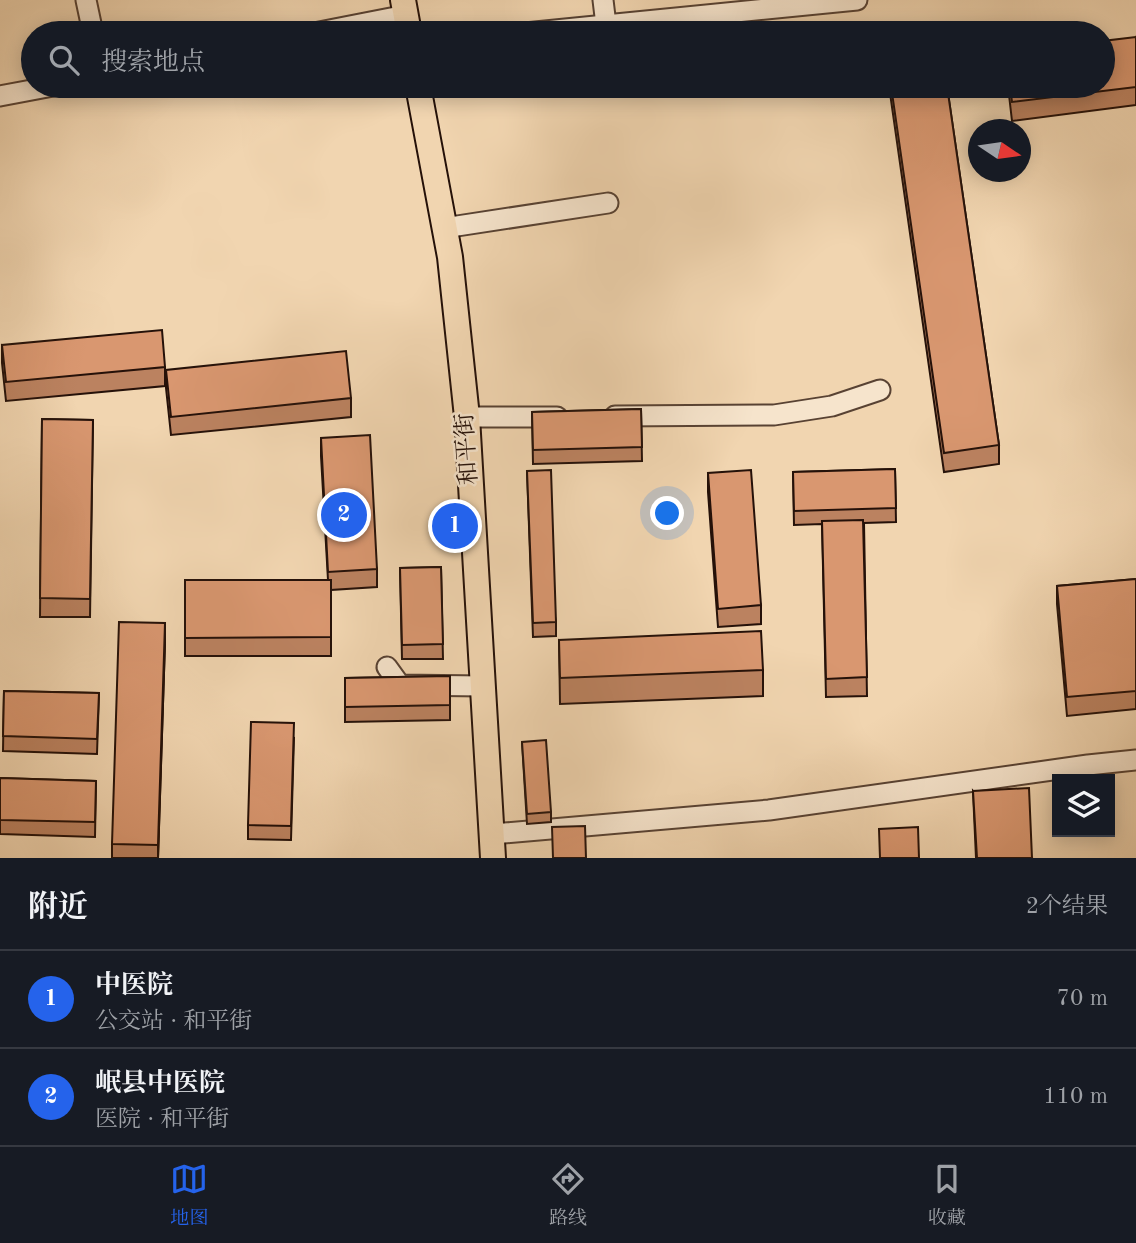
<!DOCTYPE html>
<html lang="zh">
<meta charset="utf-8">
<style>
body{margin:0;font-family:"Old Standard TT","Noto Serif SC",serif;background:#242831;color:#f1f3f6}
.controls{position:absolute;right:21px;bottom:21px;display:grid;overflow:hidden;border-radius:0px;box-shadow:0 4px 18px #0003}
.controls button{width:63px;height:63px;display:grid;place-items:center;padding:0;border:0;border-bottom:2px solid #363941;background:#171b24;color:#f1f3f6;font:35px sans-serif}
.compass{position:absolute;left:968px;top:119px;width:63px;height:63px;border-radius:50%;background:#171b24;box-shadow:0 4px 18px #0003;rotate:103deg}
.you{position:absolute;left:668px;top:514px;width:24px;height:24px;margin:-18px;border:5px solid #fff;border-radius:50%;background:#1a73e8;box-shadow:0 0 0 10px #1a73e833}
.badge{display:grid;place-items:center;width:46px;height:46px;border-radius:50%;background:#2563eb;color:#fff;font-size:23px;font-weight:700}
.pin{position:absolute;translate:-50% -50%;border:4px solid #fff;box-shadow:0 2px 7px #0006}
.list{margin:0;padding:0;list-style:none}
h2{display:flex;justify-content:space-between;align-items:center;height:91px;margin:0;padding:0 28px;font-size:30px}
h2 small{font-size:23px;font-weight:400;color:#9ea1a6}
.list li{display:grid;grid-template-columns:46px 1fr auto;gap:21px;align-items:center;box-sizing:border-box;height:98px;padding:0 28px;border-top:2px solid #363941}
.list b{display:block;font-size:26px;white-space:nowrap}
.list p{margin:0;font-size:23px;white-space:nowrap;color:#9ea1a6}
.list em{font-size:23px;font-style:normal;color:#9ea1a6}
.icon{flex:none;width:38px;height:38px;fill:none;stroke:currentColor;stroke-width:2;stroke-linecap:round;stroke-linejoin:round}
.map{position:relative;flex:none;width:1136px;height:858px;overflow:hidden}
.search{position:absolute;background:#171b24;box-shadow:0 4px 18px #0003;left:21px;right:21px;top:21px;height:77px;display:flex;align-items:center;gap:18px;box-sizing:border-box;padding:0 24px;border-radius:38px;color:#9ea1a6;font-size:26px}
.sheet{height:287px;background:#171b24}
nav{display:flex;justify-content:space-around;align-items:center;box-sizing:border-box;height:98px;border-top:2px solid #363941;background:#171b24;font-size:19px;color:#9ea1a6}
nav a{display:grid;justify-items:center;gap:4px}
nav .on{color:#2563eb}
.map>svg:first-child{display:block}
.lines{fill:none;stroke-linecap:round;stroke-linejoin:round}
.minor-casing{stroke:#584233;stroke-width:23}
.major-casing{stroke:#251109;stroke-width:28}
.minor{stroke:#f6e4cc;stroke-width:19}
.major{stroke:#f1d5b0;stroke-width:24}
.wall{fill:#bb8260;stroke:#251109;stroke-width:2}
.shaded-wall{fill:#986a4e;stroke:#251109;stroke-width:2}
.building{fill:#d99770;stroke:#251109;stroke-width:2}
.labels{text-anchor:middle;dominant-baseline:central;stroke-width:5;stroke-linejoin:round;paint-order:stroke}
.street-label{font-size:24px;fill:#251109;stroke:#f6e4cc}
</style>
<div class="map">
<svg width="1136" height="858" viewBox="0 0 1136 858">
<rect width="100%" height="100%" fill="#f1d5b0"/>
<filter id="stains"><feTurbulence type="fractalNoise" baseFrequency=".00286" numOctaves="4"/><feColorMatrix values="0 0 0 0 .2 0 0 0 0 .09 0 0 0 0 .02 0 0 0 .5 -.17"/></filter>
<radialGradient id="worn" r=".72"><stop offset=".6" stop-color="#630" stop-opacity="0"/><stop offset="1" stop-color="#630" stop-opacity=".3"/></radialGradient>
<g class="lines">
<defs>
<g id="minor">
<path d="M86 0 93 33"/>
<path d="M603 0 606 25"/>
<path d="M314 33 406 15"/>
<path d="M525 33 857 0"/>
<path d="M0 96 53 86"/>
<path d="M444 228 608 203"/>
<path d="M615 416 774 415 832 406 880 390"/>
<path d="M467 417H557"/>
<path d="M387 667 400 685 484 686"/>
<path d="M493 834 769 810 1088 765 1136 760"/>
</g>
<g id="major">
<path d="M403 0 409 33"/>
<path d="M418 86 450 257 467 417 493 858"/>
</g>
</defs>
<use href="#minor" class="minor-casing"/>
<use href="#major" class="major-casing"/>
<use href="#minor" class="minor"/>
<use href="#major" class="major"/>
</g>
<g class="wall">
<path d="M1136 37V105L1012 121 1008 86H1103Z"/>
<path d="M889 86H947L999 445V464L944 472Z"/>
<path d="M2 345 165 367V386L6 401 2 363Z"/>
<path d="M166 370 351 398V417L171 435 166 388Z"/>
<path d="M641 409 642 461 533 464 532 412Z"/>
<path d="M42 419 93 420 90 617H40Z"/>
<path d="M321 438 377 569V587L331 590V656H185V580H328L321 456Z"/>
<path d="M895 469 896 522 864 523 867 696 826 697 822 524 794 525 793 472Z"/>
<path d="M527 471 556 622V636L533 637Z"/>
<path d="M708 473 761 605V624L718 627 708 492Z"/>
<path d="M441 567 443 659H402L400 568Z"/>
<path d="M1136 579V709L1067 716 1057 604V586Z"/>
<path d="M559 640 763 670V696L560 704Z"/>
<path d="M165 642 158 858H112V844Z"/>
<path d="M450 676V720L345 722V678Z"/>
<path d="M4 691 99 693 97 754 3 751Z"/>
<path d="M294 737 291 840 248 839V825Z"/>
<path d="M522 742 551 812V822L527 824Z"/>
<path d="M0 778 96 781 95 837 0 834Z"/>
<path d="M973 791 1032 858H976Z"/>
</g>
<path class="shaded-wall" d="M165 623V642L158 858V845Z"/>
<g class="building">
<path d="M1136 37V87L1012 102 1010 86H1103V41Z"/>
<path d="M891 86H947L999 445 944 453Z"/>
<path d="M162 330 165 367 6 382 2 345Z"/>
<path d="M346 351 351 398 171 417 166 370Z"/>
<path d="M641 409 642 447 533 450 532 412Z"/>
<path d="M42 419 93 420 90 599 40 598Z"/>
<path d="M370 435 377 569 328 572 321 438Z"/>
<path d="M895 469 896 508 794 511 793 472Z"/>
<path d="M551 470 556 622 533 623 527 471Z"/>
<path d="M751 470 761 605 718 609 708 473Z"/>
<path d="M863 520 867 677 826 679 822 521Z"/>
<path d="M441 567 443 644 402 645 400 568Z"/>
<path d="M1136 579V691L1067 697 1057 586Z"/>
<path d="M185 580H331V637L185 638Z"/>
<path d="M119 622 165 623 158 845 112 844Z"/>
<path d="M761 631 763 670 560 678 559 640Z"/>
<path d="M450 676V705L345 707V678Z"/>
<path d="M4 691 99 693 97 739 3 736Z"/>
<path d="M251 722 294 723 291 826 248 825Z"/>
<path d="M546 740 551 812 527 814 522 742Z"/>
<path d="M0 778 96 781 95 822 0 820Z"/>
<path d="M1029 788 1032 858H977L973 791Z"/>
<path d="M585 826 586 858H553L552 827Z"/>
<path d="M918 827 919 858H880L879 829Z"/>
</g>
<g class="labels">
<g class="street-label">
<text transform="translate(468 449) rotate(-94)">和平街</text>
</g>
</g>
<rect width="100%" height="100%" filter="url(#stains)"/>
<rect width="100%" height="100%" fill="url(#worn)"/>
</svg>
<div class="controls">
<button><svg class="icon" aria-label="layers" viewBox="0 0 24 24"><path d="M12 4l9 5-9 5-9-5zM3 14l9 5 9-5"/></svg></button>
</div>
<svg class="compass" viewBox="-18 -18 36 36"><path d="M0-13l5 13h-10z" fill="#e53935"/><path d="M0 13l5-13h-10z" fill="#9ea1a6"/></svg>
<div class="you"></div>
<div class="pin badge" style="left:455px;top:526px">1</div>
<div class="pin badge" style="left:344px;top:515px">2</div>
<div class="search"><svg class="icon" aria-label="search" viewBox="0 0 24 24"><circle cx="10" cy="10" r="6"/><path d="M15 15l6 6"/></svg>搜索地点</div>
</div>
<section class="sheet">
<h2>附近<small>2个结果</small></h2>
<ul class="list">
<li><span class="badge">1</span><div><b>中医院</b><p>公交站 · 和平街</p></div><em>70 m</em></li>
<li><span class="badge">2</span><div><b>岷县中医院</b><p>医院 · 和平街</p></div><em>110 m</em></li>
</ul>
</section>
<nav>
<a class="on"><svg class="icon" aria-label="map" viewBox="0 0 24 24"><path d="M3 6l6-2 6 2 6-2v14l-6 2-6-2-6 2zM9 4v14M15 6v14"/></svg>地图</a>
<a><svg class="icon" aria-label="directions" viewBox="0 0 24 24"><path d="M12 3l9 9-9 9-9-9zM9 14v-3h6M13 9l2 2-2 2"/></svg>路线</a>
<a><svg class="icon" aria-label="saved" viewBox="0 0 24 24"><path d="M7 4h10v16l-5-4-5 4z"/></svg>收藏</a>
</nav>
